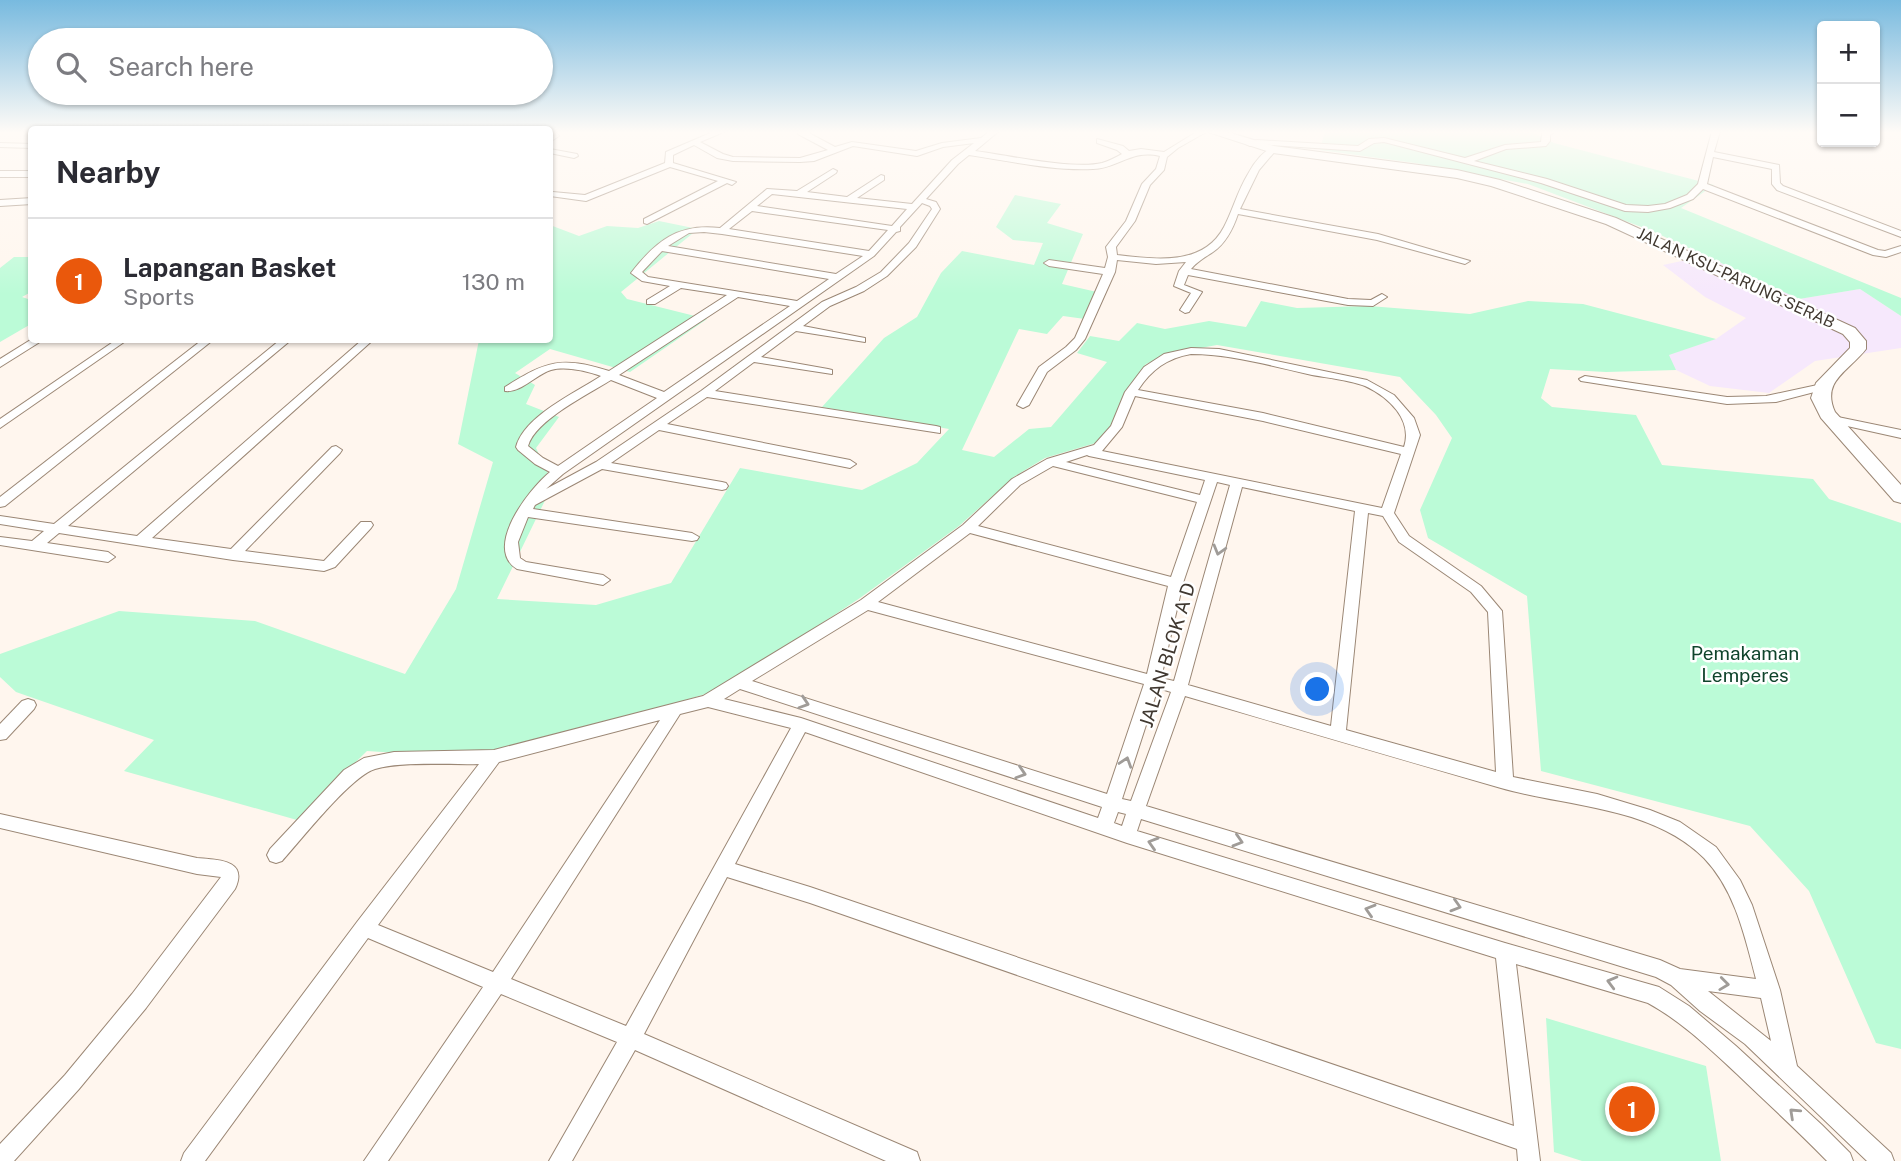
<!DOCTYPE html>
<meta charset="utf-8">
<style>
body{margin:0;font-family:"Public Sans",sans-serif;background:#f2f2f3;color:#2b2b33}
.controls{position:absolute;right:21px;top:21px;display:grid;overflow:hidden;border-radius:7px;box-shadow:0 2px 5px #0004}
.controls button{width:63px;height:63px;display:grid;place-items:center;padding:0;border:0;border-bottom:2px solid #e1e1e2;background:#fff;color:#2b2b33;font:35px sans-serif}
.you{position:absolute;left:1318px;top:690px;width:24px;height:24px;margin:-18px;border:5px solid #fff;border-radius:50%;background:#1a73e8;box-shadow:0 0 0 10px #1a73e833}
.badge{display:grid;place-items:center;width:46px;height:46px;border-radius:50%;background:#ea580c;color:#fff;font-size:23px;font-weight:700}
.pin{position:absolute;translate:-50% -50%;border:4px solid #fff;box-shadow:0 2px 7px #0006}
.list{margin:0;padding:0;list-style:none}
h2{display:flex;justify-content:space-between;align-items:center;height:91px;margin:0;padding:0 28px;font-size:30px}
h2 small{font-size:23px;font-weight:400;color:#7c7c81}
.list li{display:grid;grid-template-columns:46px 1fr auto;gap:21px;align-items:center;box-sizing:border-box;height:126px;padding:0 28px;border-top:2px solid #e1e1e2}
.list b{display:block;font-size:26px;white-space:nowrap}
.list p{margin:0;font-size:23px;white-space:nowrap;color:#7c7c81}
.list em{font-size:23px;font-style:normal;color:#7c7c81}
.icon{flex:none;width:38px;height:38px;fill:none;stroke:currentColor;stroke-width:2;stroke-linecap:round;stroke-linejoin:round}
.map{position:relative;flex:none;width:1901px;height:1161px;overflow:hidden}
.search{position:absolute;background:#fff;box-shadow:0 2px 5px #0004;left:28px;top:28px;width:525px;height:77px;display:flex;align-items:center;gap:18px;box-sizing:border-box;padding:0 24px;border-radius:38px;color:#7c7c81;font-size:26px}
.panel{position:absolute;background:#fff;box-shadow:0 2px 5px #0004;left:28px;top:126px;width:525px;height:217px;border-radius:7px}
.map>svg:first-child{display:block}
.industrial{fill:#f6e8fc}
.green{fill:#bbfbd7}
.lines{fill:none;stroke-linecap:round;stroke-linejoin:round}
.street-casing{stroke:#9b8775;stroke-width:2}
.secondary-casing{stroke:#9b8775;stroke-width:2}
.street{fill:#fff;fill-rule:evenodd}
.secondary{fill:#fff;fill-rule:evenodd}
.oneway{stroke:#a09c98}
.labels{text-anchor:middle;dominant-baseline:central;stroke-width:5;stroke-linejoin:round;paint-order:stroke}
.far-street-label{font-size:16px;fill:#403830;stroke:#fff}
.park-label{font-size:19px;fill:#10442c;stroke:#fff}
.street-label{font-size:19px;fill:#403830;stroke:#fff}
</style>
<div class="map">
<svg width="1901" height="1161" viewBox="0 0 1901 1161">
<rect width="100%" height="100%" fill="#fff6ee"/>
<path class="industrial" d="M1705 256 1799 299 1860 289 1901 316V348L1815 361 1769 393 1710 386 1676 370 1668 355 1716 339 1746 318 1705 297 1663 265Z"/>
<g class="green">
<path d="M1325 131H1530L1554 143 1714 185 1681 208 1901 298V316L1860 289 1799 299 1652 231 1528 184 1415 163 1320 150Z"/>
<path d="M1015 195 1061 204 1047 223 1083 234 1062 284 1097 292 1085 319 1063 316 1047 334 1019 329 962 450 994 457 1029 429 1051 427 1107 362 1077 353 1090 336 1119 341 1137 323 1165 329 1209 321 1246 327 1261 301 1297 308 1369 306 1470 314 1528 301 1583 304 1716 339 1669 355 1676 370 1606 372 1550 369 1541 398 1552 407 1636 415 1662 465 1813 479 1829 499 1901 523V1049L1876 1043 1809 891 1750 826 1541 771 1527 596 1428 538 1420 510 1452 438 1436 415 1400 377 1217 345 1173 353 1146 364 1127 391 1112 426 1099 442 1045 458 1015 476 959 526 860 598 722 689 520 750 428 755 367 751 297 820 124 771 154 740 16 692 0 677V654L119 611 255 621 405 674 456 589 493 462 458 444 479 340H550V225L579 236 607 226 638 228 659 221 698 229 621 292 627 299 707 319 630 372 550 349 515 373 535 385 526 404 559 417 536 448 553 484 497 599 596 605 671 583 740 468 862 490 917 463 949 429 822 407 884 338 917 317 941 273 962 251 1034 265 1043 243 1013 240 996 227Z"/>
<path d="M14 257H31V292L22 297 31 300V324L0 342V268Z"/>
<path d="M1546 1018 1706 1066 1721 1161H1582L1554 1152Z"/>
</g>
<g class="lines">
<defs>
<g id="street">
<path d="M550 131H554L559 136 550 142Z"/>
<path d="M715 131H726L700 142 723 154 733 157 800 158 828 150 798 134V131H805L835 147 852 142 916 151 942 143 981 138 990 131H999L975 151C1006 155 1073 170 1102 163 1109 161 1116 157 1122 154L1117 150 1097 143V139L1123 146 1129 151 1141 149 1164 152 1198 131H1208L1178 148 1167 157 1164 170 1150 185 1135 221 1116 247 1117 255C1155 259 1203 267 1224 227 1233 210 1237 192 1248 174 1254 163 1262 152 1273 147L1277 149 1259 170 1240 209 1378 234 1470 261 1465 264 1377 240 1238 214C1233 229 1226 243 1213 252 1204 258 1198 261 1191 269L1348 299 1371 300 1382 294 1387 297 1373 306 1348 305 1188 275 1184 285 1202 292 1189 312 1185 313 1180 310 1191 293 1174 286 1179 271 1186 262 1156 264 1117 260 1115 272 1085 339 1076 350 1047 372 1029 405 1023 408 1017 405 1039 367 1066 347 1075 338 1103 274 1049 266 1044 263 1049 260 1105 268 1108 257 1106 247 1126 221 1142 184 1156 169 1160 156C1131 149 1119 168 1093 169 1052 171 1009 161 969 155L958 164 926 199 936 202 940 209 916 247 887 276 864 291 830 306 803 326 865 338V342L796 331 761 357 828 369 832 370V374L754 362 715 391 936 426 940 427V433L707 397 667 424 850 460 856 464 850 468 659 430 611 463 722 482 726 483 728 486 726 489 722 490 602 469 535 505 533 509 692 533 699 537 697 540 692 541 528 517 518 542 520 558 526 562 603 575 610 580 603 585 517 569C483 548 529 489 550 472L535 464 518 450 516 447C524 416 575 393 601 376 586 371 567 366 551 370 535 375 521 393 505 391V387C547 361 560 356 609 371L727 295 681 288 655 304H647V300L670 286 642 281 631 273C656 241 678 223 720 228L767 189 797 191 833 169 837 171 836 173 807 192 847 197 881 175 884 176V180L857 198 912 204 952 160 974 143 943 147 917 156 853 146 814 161 800 162 733 161 717 158 694 145 673 155V163L736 182 732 185 727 183 647 224 644 223V219L718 181 670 167 586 201 550 196 553 192 585 195 665 163 666 152ZM772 194 907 209 892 226 757 206ZM922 203 930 206 932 209 909 243 881 272 856 287 822 302 701 391 596 462 546 489 563 474 874 256 896 232 900 231V227ZM752 211 888 230 869 251 729 229ZM704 232 722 234 863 256 836 274 668 246 689 233ZM662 251 829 279 797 301 648 277 642 272ZM738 297 790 306 664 392 619 375ZM611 380 657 398 558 466 543 458 528 446C535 420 589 394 611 380Z"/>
<path d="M1546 131H1556L1550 135V141L1546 146 1506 149 1474 161 1547 179 1626 205 1648 206 1665 204 1687 195 1698 184 1712 131H1720L1714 152 1779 165 1780 183 1783 186 1901 231V237L1777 190 1772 184V169L1713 157 1707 184 1878 250 1885 251 1901 246V252L1886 257 1873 255 1703 189 1693 199 1670 208 1648 212 1625 211 1541 183 1384 142 1374 143 1360 151 1257 144 1250 146 1246 144 1257 140 1358 146 1369 139 1384 138 1465 158 1505 145 1541 142 1542 134Z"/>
<path d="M0 143 32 144V148L0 147Z"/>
<path d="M550 149 577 154 578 156 574 158 550 153Z"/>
<rect x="0" y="171" width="32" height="6"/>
<path d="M32 198V204L0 206V200Z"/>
<path d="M32 339 43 340 0 367V359Z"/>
<path d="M116 340H127L0 428V419Z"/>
<path d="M202 340H213L5 506 0 507V497Z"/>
<path d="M280 340H291L68 526 137 536 362 340H373L152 538 231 549 332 447 336 446 342 450 340 453 245 551 324 561 361 522H371L373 525 371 528 335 567 324 571 233 560 59 533 47 543 108 552 115 557 108 562 0 545V537L32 541 44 531 0 524V516L54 524Z"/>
<path d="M1191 348 1219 349 1367 380 1394 395 1414 418 1420 435 1394 513 1409 536 1481 586 1502 611 1513 777 1597 794 1650 810 1680 822 1716 847 1740 880 1752 905 1780 990 1797 1066 1891 1153 1894 1161H1867L1745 1044 1700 1011 1671 985 1656 977 1141 819 1137 831 1505 943 1659 987 1689 1006 1736 1046 1822 1125 1850 1153 1853 1161H1827C1798 1131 1767 1103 1737 1074 1709 1048 1681 1021 1648 1003L1516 964 1540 1161H1518L1517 1149 810 903 727 877 644 1034 917 1152 920 1161H886L635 1050 572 1161H549L617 1042 501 994 388 1161H364L483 987 368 938 205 1161H181L184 1153 357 922 479 764C450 765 403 761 375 769 350 777 302 839 282 861L276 863 270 861 267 855 270 849 344 770 364 758 394 752 494 750 703 696 861 600 963 525 1012 479 1047 459 1094 445 1111 426 1125 392 1144 367 1164 354ZM1191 354C1231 354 1272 366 1312 375 1329 378 1349 380 1365 386 1389 397 1413 420 1404 447L1263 413 1138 390C1151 370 1167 358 1191 354ZM1135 396 1263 421 1401 454 1382 508 1102 451 1122 427ZM1087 455 1089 456 1205 480 1200 495 1066 462ZM1053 466 1197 502 1171 577 978 526 1020 485ZM1217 482 1230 485 1174 681 1161 678 1183 583ZM1242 487 1355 511 1331 726 1188 685ZM1368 513 1383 516 1399 542 1471 592 1488 612 1496 772 1346 730ZM970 533 1168 586 1147 674 878 602ZM868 610 1144 684 1107 794 752 681ZM1158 688 1171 692 1131 801 1122 799ZM740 689 1102 807 1098 818 801 718 724 699ZM1185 696C1290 727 1395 758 1501 788 1567 807 1652 806 1704 858 1735 890 1745 937 1756 979L1680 969 1660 960 1146 806ZM708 707 791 728 626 1026 511 979 680 714ZM660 720 493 972 378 925 499 762ZM805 732 1127 843 1496 958 1514 1126 810 887 735 864ZM1118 812 1126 814 1122 826 1114 823ZM1708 991 1761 998 1771 1041Z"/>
<path d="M1585 376 1727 397 1766 396 1822 384 1828 387 1826 389 1776 402 1727 404 1581 381 1579 379Z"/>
<path d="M1833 416 1901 430V438L1829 422 1827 420Z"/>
<path d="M28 699 34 701 36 705 34 709 6 739 0 740V724L22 701Z"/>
<path d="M0 814 197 858C217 860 249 859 235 889L146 1008 79 1089 14 1161H0V1144L65 1075 132 994 221 877 197 874 0 828Z"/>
</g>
<path id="secondary" d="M1205 131H1224L1274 146 1457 170 1500 180 1616 218 1855 328 1866 341V349C1848 372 1821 381 1835 412L1901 485V503L1894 501 1821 418 1811 398 1816 383 1850 348V342L1843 334 1606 224 1491 186 1457 178 1273 153Z"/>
</defs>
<use href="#street" class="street-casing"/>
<use href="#secondary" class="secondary-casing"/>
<use href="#street" class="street"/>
<use href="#secondary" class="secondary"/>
</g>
<defs><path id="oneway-chevron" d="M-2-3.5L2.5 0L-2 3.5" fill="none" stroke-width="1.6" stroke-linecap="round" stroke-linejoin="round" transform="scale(1.75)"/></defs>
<g class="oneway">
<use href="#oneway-chevron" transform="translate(1219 550) rotate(106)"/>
<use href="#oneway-chevron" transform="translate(804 703) rotate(18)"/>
<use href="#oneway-chevron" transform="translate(1126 762) rotate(-72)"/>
<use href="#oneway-chevron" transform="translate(1021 773) rotate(18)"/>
<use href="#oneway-chevron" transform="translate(1238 841) rotate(17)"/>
<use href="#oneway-chevron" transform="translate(1153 843) rotate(-163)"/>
<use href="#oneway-chevron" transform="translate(1456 906) rotate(17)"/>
<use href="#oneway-chevron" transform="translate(1370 910) rotate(-163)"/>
<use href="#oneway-chevron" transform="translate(1612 982) rotate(-165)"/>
<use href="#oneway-chevron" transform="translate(1724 984) rotate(7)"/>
<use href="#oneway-chevron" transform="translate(1794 1113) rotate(-137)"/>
</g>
<linearGradient id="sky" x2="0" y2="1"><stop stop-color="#78badf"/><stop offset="0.45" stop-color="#fffbf7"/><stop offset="1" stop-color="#fffbf7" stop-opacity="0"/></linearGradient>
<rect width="1901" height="294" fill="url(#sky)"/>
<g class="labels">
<g class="far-street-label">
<text transform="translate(1736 278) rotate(25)">JALAN KSU-PARUNG SERAB</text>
</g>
<g class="park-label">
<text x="1745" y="653">Pemakaman<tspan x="1745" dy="22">Lemperes</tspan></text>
</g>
<g class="street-label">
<text transform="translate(1167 655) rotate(-73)">JALAN BLOK A D</text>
</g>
</g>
</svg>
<div class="controls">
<button>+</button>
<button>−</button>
</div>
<div class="you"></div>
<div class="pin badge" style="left:1632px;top:1109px">1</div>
<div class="search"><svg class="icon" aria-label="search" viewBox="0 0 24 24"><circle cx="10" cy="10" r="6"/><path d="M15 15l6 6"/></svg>Search here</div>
<section class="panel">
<h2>Nearby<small></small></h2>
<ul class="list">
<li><span class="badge">1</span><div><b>Lapangan Basket</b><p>Sports</p></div><em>130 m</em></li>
</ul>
</section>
</div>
